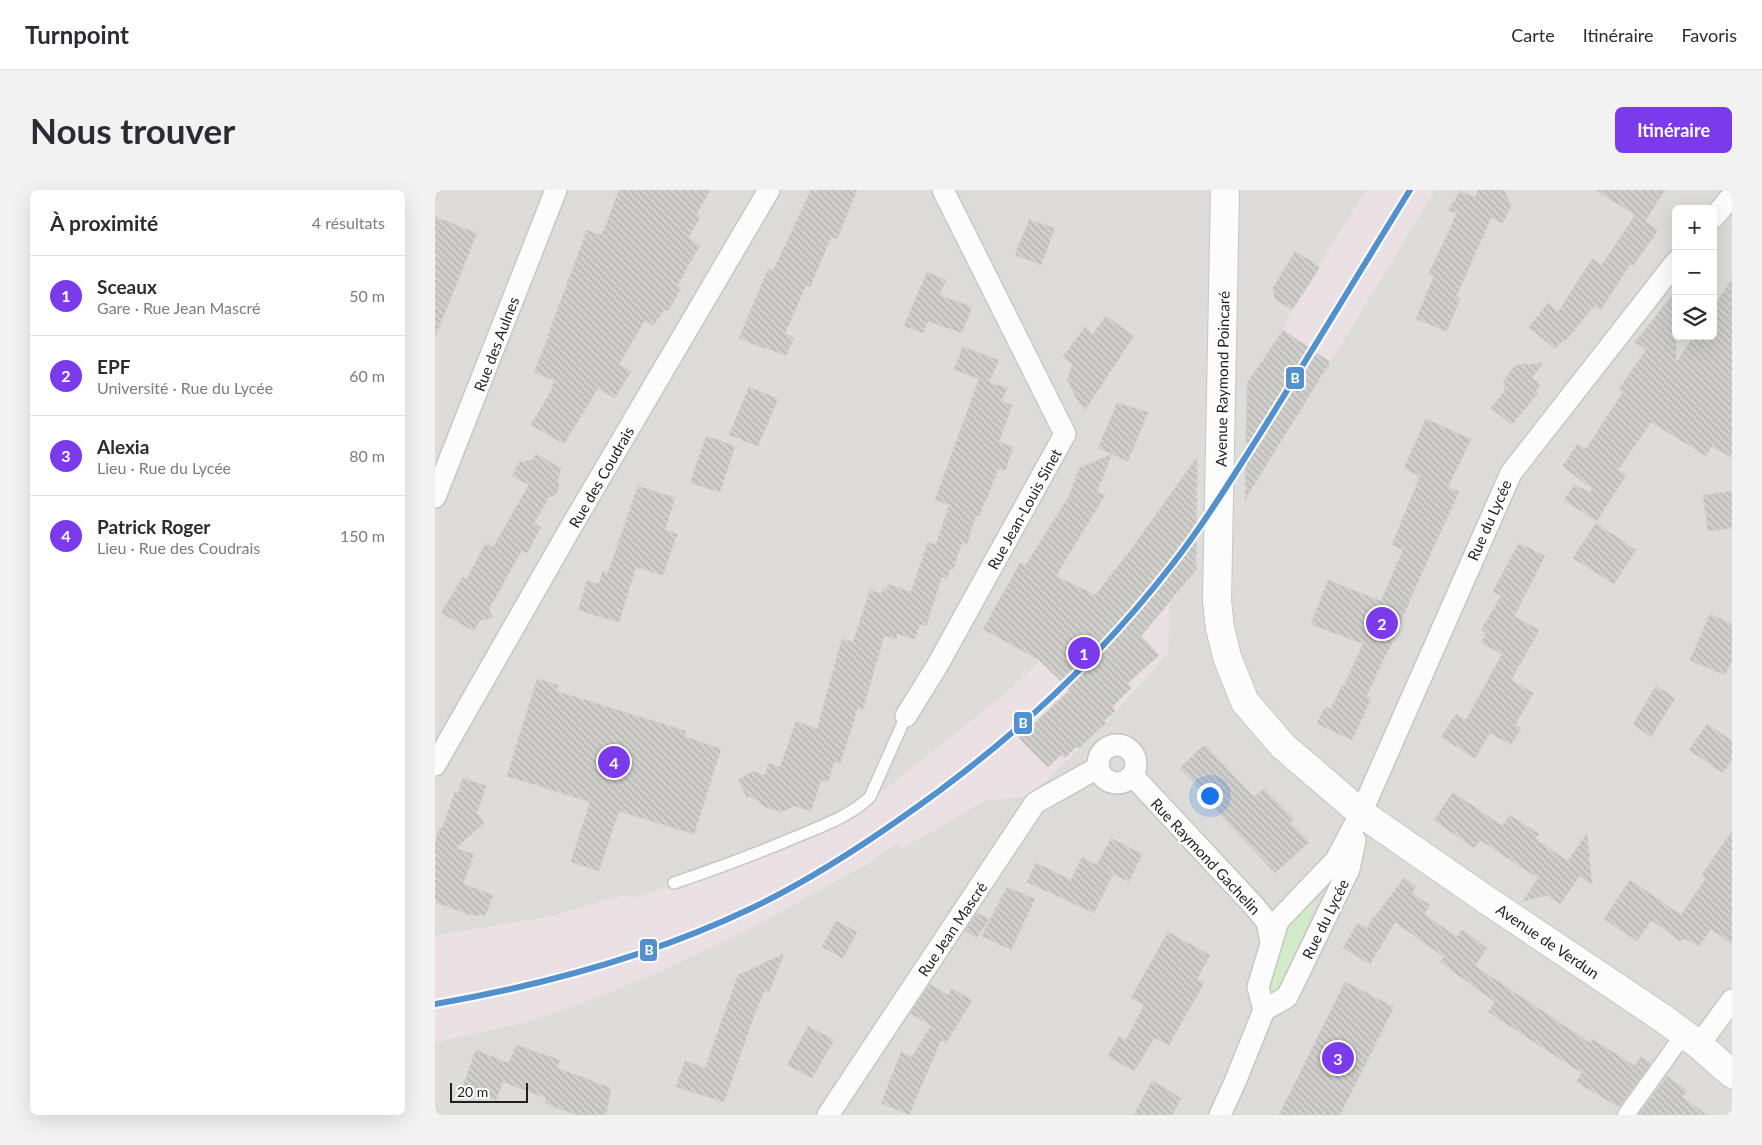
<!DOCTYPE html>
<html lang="fr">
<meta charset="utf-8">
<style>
body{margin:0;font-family:Lato,sans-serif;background:#f2f2f3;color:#2b2b33}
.controls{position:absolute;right:15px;top:15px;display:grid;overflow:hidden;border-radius:8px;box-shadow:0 5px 20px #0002}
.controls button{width:45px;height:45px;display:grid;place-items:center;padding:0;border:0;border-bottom:1px solid #e1e1e2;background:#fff;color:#2b2b33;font:25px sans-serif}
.scale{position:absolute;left:15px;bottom:12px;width:78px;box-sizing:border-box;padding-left:5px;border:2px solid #1f1f1f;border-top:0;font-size:14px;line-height:18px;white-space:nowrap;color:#1f1f1f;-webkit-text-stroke:4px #fff;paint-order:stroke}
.you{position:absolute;left:774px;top:605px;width:18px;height:18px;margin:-12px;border:4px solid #fff;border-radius:50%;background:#1a73e8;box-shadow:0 0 0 8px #1a73e833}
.badge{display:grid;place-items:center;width:32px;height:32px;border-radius:50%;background:#7c3aed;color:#fff;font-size:16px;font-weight:700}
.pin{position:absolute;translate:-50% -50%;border:2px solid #fff;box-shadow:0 1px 5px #0006}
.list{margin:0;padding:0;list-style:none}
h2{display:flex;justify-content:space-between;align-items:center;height:65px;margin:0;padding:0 20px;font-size:21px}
h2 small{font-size:16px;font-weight:400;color:#7c7c81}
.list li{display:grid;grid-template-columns:32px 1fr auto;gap:15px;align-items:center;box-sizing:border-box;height:80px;padding:0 20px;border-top:1px solid #e1e1e2}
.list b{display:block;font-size:19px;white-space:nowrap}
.list p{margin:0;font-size:16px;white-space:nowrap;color:#7c7c81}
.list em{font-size:16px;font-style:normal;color:#7c7c81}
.icon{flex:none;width:28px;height:28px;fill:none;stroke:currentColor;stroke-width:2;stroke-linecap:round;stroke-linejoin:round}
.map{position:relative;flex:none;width:1297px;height:925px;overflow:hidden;border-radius:8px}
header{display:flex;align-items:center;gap:30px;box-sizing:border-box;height:70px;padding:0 25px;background:#fff;border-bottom:1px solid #e1e1e2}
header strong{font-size:24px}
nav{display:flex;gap:28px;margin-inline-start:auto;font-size:18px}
.intro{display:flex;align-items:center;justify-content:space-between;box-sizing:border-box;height:120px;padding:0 30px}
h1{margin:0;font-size:35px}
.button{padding:12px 22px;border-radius:8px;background:#7c3aed;color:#fff;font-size:18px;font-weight:700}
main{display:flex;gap:30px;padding:0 30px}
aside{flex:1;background:#fff;border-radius:8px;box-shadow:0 5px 20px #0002}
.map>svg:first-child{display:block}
.residential{fill:#dddcd9;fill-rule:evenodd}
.railway{fill:#ebe1e5}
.grass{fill:#d2ebc8}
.pier{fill:#dddddb}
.building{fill:url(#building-back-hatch);stroke:#d1cfc9}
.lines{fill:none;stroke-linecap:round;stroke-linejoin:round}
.service-casing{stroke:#c6c6c4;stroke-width:14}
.pedestrian-casing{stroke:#c6c6c4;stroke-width:19}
.minor-casing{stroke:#c6c6c4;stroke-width:24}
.tertiary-casing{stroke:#c6c6c4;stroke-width:30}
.service{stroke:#fcfcfc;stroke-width:11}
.pedestrian{stroke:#fcfcfc;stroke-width:16}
.minor{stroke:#fcfcfc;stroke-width:21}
.tertiary{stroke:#fcfcfc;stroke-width:28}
.rail-1-casing{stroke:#fff;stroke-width:10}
.rail-1{stroke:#5291ce;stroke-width:6}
.labels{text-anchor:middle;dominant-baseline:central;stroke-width:5;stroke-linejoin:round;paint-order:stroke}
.street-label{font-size:15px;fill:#1f1f1f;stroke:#fff}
.line-badge{stroke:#fff;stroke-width:2}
.badge-label{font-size:14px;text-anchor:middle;font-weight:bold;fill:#fff}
</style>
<header>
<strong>Turnpoint</strong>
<nav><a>Carte</a><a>Itinéraire</a><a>Favoris</a></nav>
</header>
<div class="intro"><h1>Nous trouver</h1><a class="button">Itinéraire</a></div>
<main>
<aside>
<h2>À proximité<small>4 résultats</small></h2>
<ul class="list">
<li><span class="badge">1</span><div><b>Sceaux</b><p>Gare · Rue Jean Mascré</p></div><em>50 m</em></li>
<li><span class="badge">2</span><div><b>EPF</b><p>Université · Rue du Lycée</p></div><em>60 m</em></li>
<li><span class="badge">3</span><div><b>Alexia</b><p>Lieu · Rue du Lycée</p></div><em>80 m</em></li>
<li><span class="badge">4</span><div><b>Patrick Roger</b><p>Lieu · Rue des Coudrais</p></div><em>150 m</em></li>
</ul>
</aside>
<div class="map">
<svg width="1297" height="925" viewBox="0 0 1297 925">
<defs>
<pattern id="building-back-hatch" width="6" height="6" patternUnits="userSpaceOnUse" patternTransform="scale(1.25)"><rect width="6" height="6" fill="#d0cfcb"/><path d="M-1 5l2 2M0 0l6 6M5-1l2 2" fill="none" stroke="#b2b1ae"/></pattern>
</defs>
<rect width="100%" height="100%" fill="#eeede8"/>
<g class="residential">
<path d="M0 0H931L857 120 848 140 762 268 760 269 697 358 627 444 592 457 605 471 575 500 532 535 429 616 332 663 200 709 187 706 118 726 0 746Z"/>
<path d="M1000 0H1297V925H0V852L87 833 152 811 214 786 306 743 430 675 463 652 467 658 551 610 593 606 671 533 733 462 734 415 761 380 811 306 817 300ZM1241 19H1278V146H1241Z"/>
</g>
<path class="railway" d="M931 0H1000L817 300 813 306H810L761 380 734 415 733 462 671 533 593 607 551 610 466 658 462 653 430 675 306 743 214 786 152 811 87 833 0 852V746L118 726 187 706 200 708 332 663 429 616 575 500 605 471 592 457 587 461 581 456 628 444 689 369 742 296 760 269 762 268 848 140 857 120Z"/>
<path class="grass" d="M867 715 878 716C875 737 852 783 840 801L833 802C829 779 854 734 867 715Z"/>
<path class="pier" d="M811 194V306L761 380 762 268Z"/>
<g class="building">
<path d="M184 0H275L261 25 265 27 253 48 265 55 242 96 246 98 233 121 229 119 219 135 210 130 184 174 196 181 180 208 163 198 129 254 96 235 118 197 117 196 120 191 99 182 114 146 113 145 152 40 167 45Z"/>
<path d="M376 0H422L402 49 396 47 375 97 371 95 350 144 359 148 351 166 330 157V159L304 148 333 79 338 81Z"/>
<path d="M1043 0H1069L1076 16 1068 33 1056 28 1021 107 1025 108 1012 141 981 129 999 86 994 83 1022 23 1013 21 1025 1 1040 7Z"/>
<path d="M1161 0H1230L1210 31 1223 40 1198 76 1195 74 1166 120 1159 116 1130 151 1128 150 1120 159 1094 137 1113 113 1123 122 1157 69 1167 75 1200 25Z"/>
<path d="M0 27 42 43 1 145H0Z"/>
<path d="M594 30 620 38 606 75 580 65Z"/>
<path d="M860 61 885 77 857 120 840 109 838 98Z"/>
<path d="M492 82 511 90 504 105 537 117 527 143 493 131 488 143 469 136Z"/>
<path d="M1297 89V268L1277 256 1271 266 1216 232 1183 280 1191 285 1162 331 1129 310 1139 295 1155 302 1157 299 1128 276 1142 254 1151 259 1188 202 1184 199 1211 160 1200 152 1241 101V173L1259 146H1278V117Z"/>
<path d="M671 126 699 146 650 220 641 208 632 189 638 174 628 167 650 137 658 144Z"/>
<path d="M848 140 895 172 810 310 812 193Z"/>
<path d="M528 157 564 170 554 192 572 198 567 211 577 215 564 252 578 257 570 281 563 279 551 311 550 310 544 326 541 325 532 354 527 352 518 380 515 379 512 389 507 387 491 436 485 434 480 449 462 444 461 449 449 446 428 519 423 517 405 574 399 572 393 592 386 590 376 621 359 616 347 622 330 617 321 609 311 606 303 590 318 581 330 585 334 573 345 577 361 531 382 539 407 449 418 452 435 400 447 404 448 398 452 400 453 394 476 402 493 352 501 355 514 315 500 310 544 189 519 179Z"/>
<path d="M1108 173 1097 188 1105 195 1101 201 1103 203 1077 235 1056 218 1070 201 1069 190 1080 175Z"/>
<path d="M314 197 343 209 323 256 294 245Z"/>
<path d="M682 213 713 222 693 271 677 264 662 302 670 305 621 386 660 405 697 358 762 267 761 380 706 446 724 465 692 494 696 498 677 517 680 521 669 531 671 533 643 559 641 557 630 568 626 565 613 577 584 548 634 501V499L603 469 548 439 585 373 590 376 634 306 644 278 677 264 663 258Z"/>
<path d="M991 229 1036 249 1013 297 1024 302 985 387 952 464H951L931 507 936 509 917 550 882 534 890 517 896 519 907 495 909 496 928 454 876 434 893 390 946 411 968 360 957 355 985 286 969 278Z"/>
<path d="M271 246 300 256 285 302 255 293Z"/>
<path d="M101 264 126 278 123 290 124 297 120 305 114 307 99 333 106 337 92 363 87 360 54 419 58 428 45 430 39 441 6 423 28 387 31 390 51 353 58 357 94 295 77 286 84 272 97 270Z"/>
<path d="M203 296 240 308 230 340 242 344 228 385 201 377 184 432 143 420 152 391 164 394 168 381 173 383Z"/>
<path d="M1297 301V338L1273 341 1268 305Z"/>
<path d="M1161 333 1201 360 1179 394 1138 368Z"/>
<path d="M1084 353 1110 366 1079 426 1104 440 1076 490 1098 503 1080 535 1086 538 1076 555 1055 543 1040 568 1006 547 1021 524 1031 530 1067 464 1046 453 1051 443 1046 440 1066 406 1058 401Z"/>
<path d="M1275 424 1297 434V470L1290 485 1255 470Z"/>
<path d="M102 489 123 495 121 501 251 541 250 547 286 559 259 644 184 621 164 681 136 672 155 612 72 586Z"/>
<path d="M1221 496 1240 508 1216 547 1198 534Z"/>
<path d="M1272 534 1297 551V569L1288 583 1254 560Z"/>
<path d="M768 556 769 558 771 556 819 607 829 599 859 629 855 633 874 652 840 683 767 605 769 604 745 578Z"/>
<path d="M28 588 51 596 42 623 49 633 21 658 39 664 28 694 58 705 50 726 45 724 44 726 37 724 36 725 0 712V652L5 638 7 639 20 602 23 603Z"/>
<path d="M1018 602 1067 636 1075 625 1104 644 1100 649 1133 671 1152 643 1157 695 1145 686 1125 714 1112 705 1087 712 1103 688 1045 650 1039 658 999 630Z"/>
<path d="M1297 641V754L1276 739 1264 756 1250 749 1245 751 1216 730 1202 751 1169 729 1195 690 1246 725 1271 688 1267 685Z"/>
<path d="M676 648 707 664 694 692 662 675Z"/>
<path d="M647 667 678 684 659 723 592 692 601 673 636 690Z"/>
<path d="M969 688 981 696 977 703 995 715 989 724 1022 747 1027 740 1052 758 1040 776 1155 853 1157 849 1200 876 1206 866 1216 874 1184 917 1141 892 1147 883 1053 822 1060 812 1005 772 1009 767 960 732 935 774 908 758 922 734 932 738 938 727 939 728Z"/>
<path d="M572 697 600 709 576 760 547 746Z"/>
<path d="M542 723 554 729 542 748 530 741Z"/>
<path d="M401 731 422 742 408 768 387 757Z"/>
<path d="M733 742 775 765 762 789 769 793 734 855 719 848 699 881 673 866 684 846 691 850 709 815 696 808Z"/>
<path d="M349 764 334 802 329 801 320 823 289 912 241 897 250 871 270 878 303 785Z"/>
<path d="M910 792 959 817 905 925H844Z"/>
<path d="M495 794 513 805 517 799 537 810 511 853 506 850 474 925 446 913 466 862 477 867 496 836 475 823Z"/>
<path d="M373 836 399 850 377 888 352 875Z"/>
<path d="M81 855 125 870 122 878 176 898 171 925H142L110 913 111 908 68 892 61 910 27 898 41 860 74 873Z"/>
<path d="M1232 886 1252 901 1247 907 1272 925H1203Z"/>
<path d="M717 891 746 908 737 925H699Z"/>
</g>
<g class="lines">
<defs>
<path id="service" d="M239 693C283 678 326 662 368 644 392 634 416 625 435 607L471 526"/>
<path id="pedestrian" d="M1191 925 1249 844"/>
<g id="minor">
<path d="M1278 28 1297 6"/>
<path d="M0 307 121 0"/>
<path d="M471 526 502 476 630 244 508 0"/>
<circle cx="682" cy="574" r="19"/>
<path d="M0 575 136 337 334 0"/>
<path d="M697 585 820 717 832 732 836 752"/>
<path d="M829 820 852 807 914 679 920 650"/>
<path d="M1264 855 1297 810"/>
<path d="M393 925 600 613 664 577"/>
<path d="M785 925 800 892 829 820 823 797 843 731 901 670 926 623 1076 283 1241 72"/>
</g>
<path id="tertiary" d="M790 0 782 411 785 438 792 467 810 512 848 556 926 623 1053 711 1229 829 1264 855 1297 884"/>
</defs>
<use href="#service" class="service-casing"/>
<use href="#pedestrian" class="pedestrian-casing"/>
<use href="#minor" class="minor-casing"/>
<use href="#tertiary" class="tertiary-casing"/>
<use href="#service" class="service"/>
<use href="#pedestrian" class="pedestrian"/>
<use href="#minor" class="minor"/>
<use href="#tertiary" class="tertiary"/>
<defs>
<path id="rail-1" d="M0 814C109 795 217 766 317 718 369 693 418 662 465 629 568 558 659 475 736 376 769 334 797 288 825 244 876 163 925 81 975 0"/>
</defs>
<use href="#rail-1" class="rail-1-casing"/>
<use href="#rail-1" class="rail-1"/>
</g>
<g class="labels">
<g class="street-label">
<text transform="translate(61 154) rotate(-69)">Rue des Aulnes</text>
<text transform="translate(787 189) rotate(-89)">Avenue Raymond Poincaré</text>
<text transform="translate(166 287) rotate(-60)">Rue des Coudrais</text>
<text transform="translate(589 319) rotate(-61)">Rue Jean-Louis Sinet</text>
<text transform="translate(1054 330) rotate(-66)">Rue du Lycée</text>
<text transform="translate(771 666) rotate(47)">Rue Raymond Gachelin</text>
<text transform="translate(890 729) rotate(-64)">Rue du Lycée</text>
<text transform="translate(517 739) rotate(-56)">Rue Jean Mascré</text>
<text transform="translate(1113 751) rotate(34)">Avenue de Verdun</text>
</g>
</g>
<g class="line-badge">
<rect x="850" y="176" width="20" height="24" rx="5" fill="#5291ce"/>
<rect x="578" y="521" width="20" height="24" rx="5" fill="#5291ce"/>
<rect x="204" y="748" width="19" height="24" rx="5" fill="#5291ce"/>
</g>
<g class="badge-label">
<text x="860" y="193">B</text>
<text x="588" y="538">B</text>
<text x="214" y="765">B</text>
</g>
</svg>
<div class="controls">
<button>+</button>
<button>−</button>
<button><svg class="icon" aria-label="layers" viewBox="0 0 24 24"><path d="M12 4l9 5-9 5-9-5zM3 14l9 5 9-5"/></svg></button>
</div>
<div class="scale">20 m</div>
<div class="you"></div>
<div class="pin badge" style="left:649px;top:463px">1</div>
<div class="pin badge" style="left:947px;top:433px">2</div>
<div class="pin badge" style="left:903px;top:868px">3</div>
<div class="pin badge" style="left:179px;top:572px">4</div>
</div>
</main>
